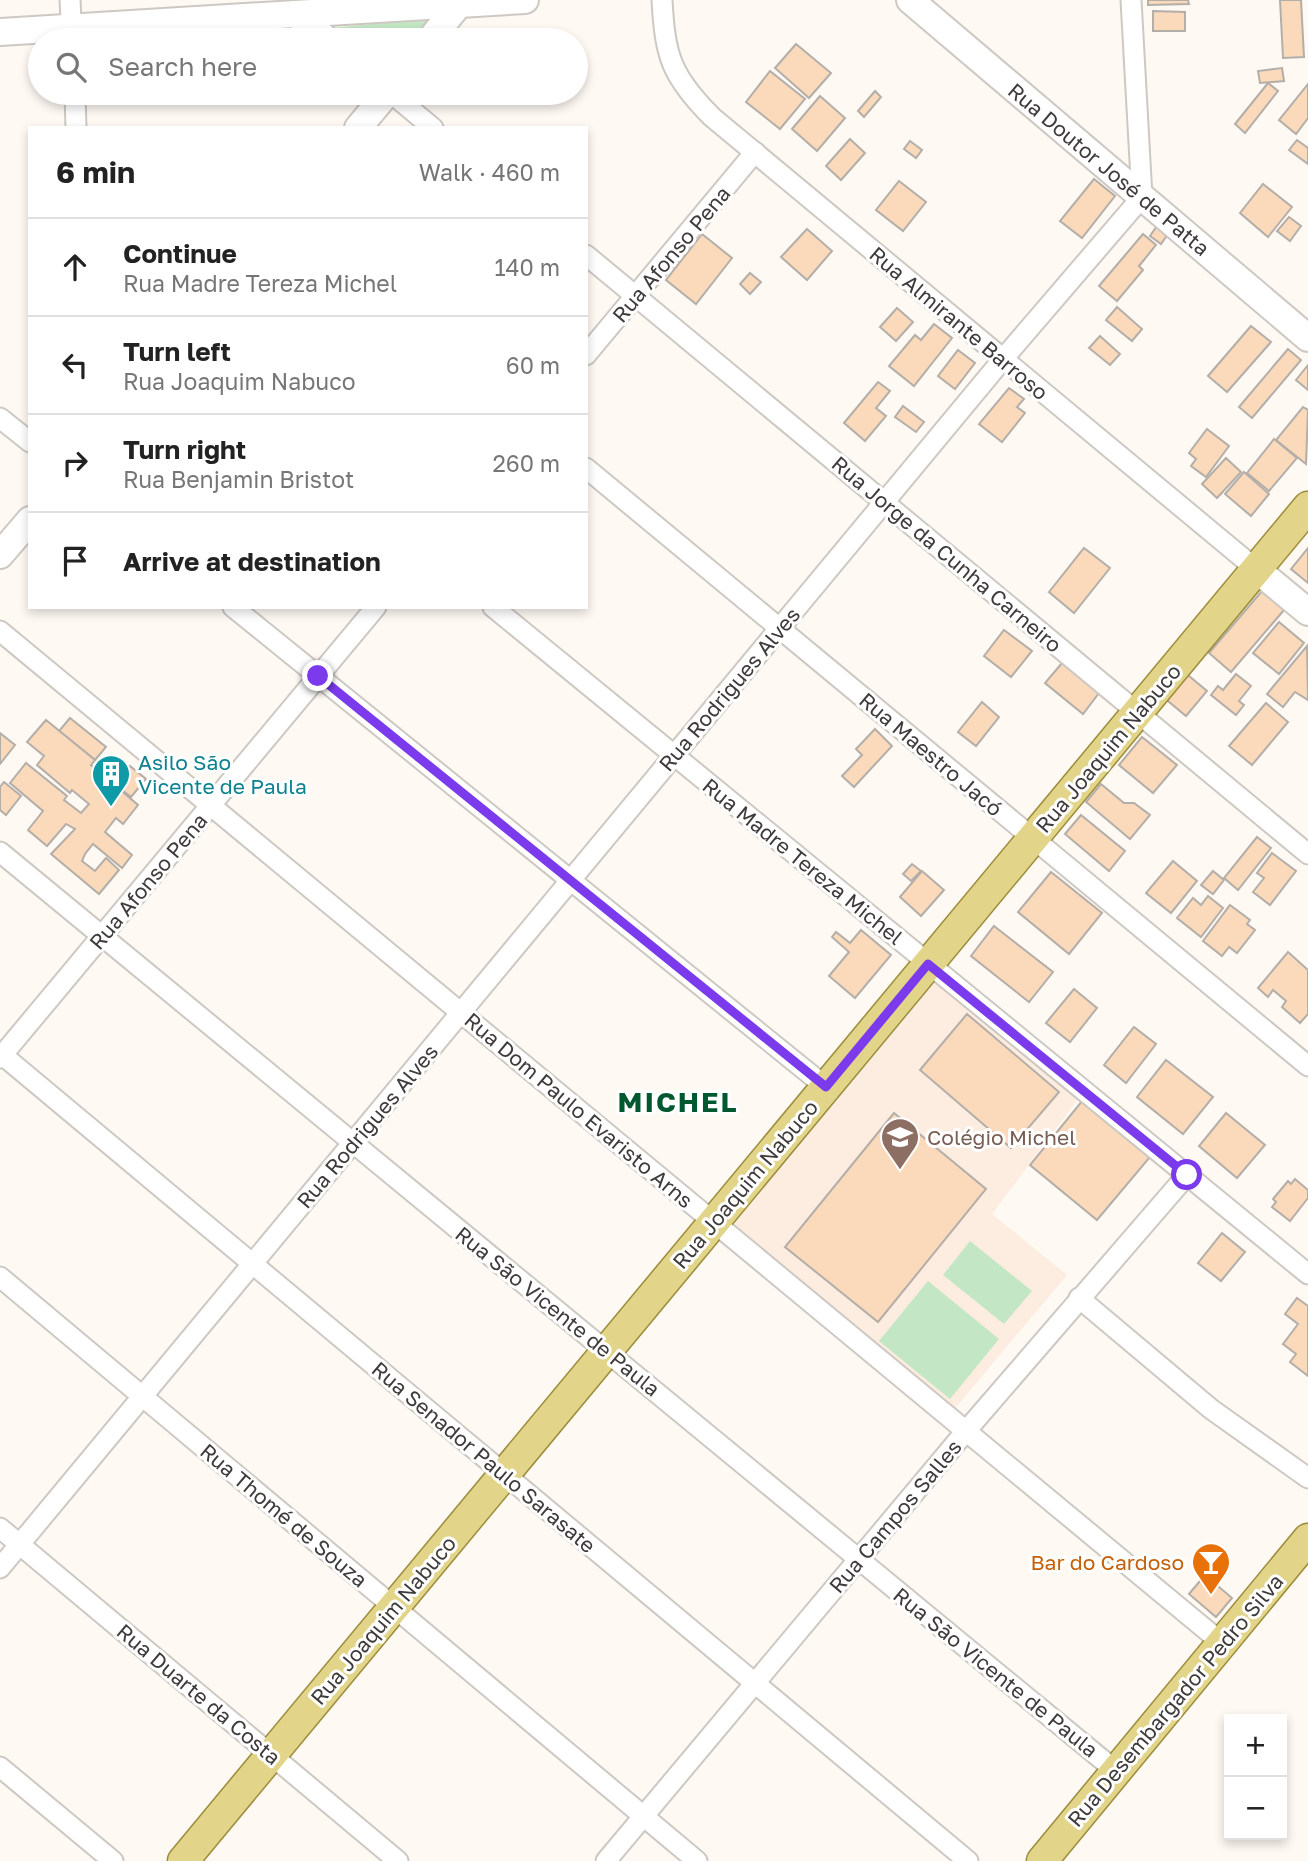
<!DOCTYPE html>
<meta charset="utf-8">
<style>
body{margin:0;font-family:"Golos Text",sans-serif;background:#f6f6f6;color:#222}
.controls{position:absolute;right:21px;bottom:21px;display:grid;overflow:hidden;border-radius:0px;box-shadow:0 4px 10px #0003}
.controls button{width:63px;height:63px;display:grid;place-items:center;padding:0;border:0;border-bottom:2px solid #e0e0e0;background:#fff;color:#222;font:35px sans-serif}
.stop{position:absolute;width:21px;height:21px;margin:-16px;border:5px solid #7c3aed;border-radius:50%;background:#fff}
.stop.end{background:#7c3aed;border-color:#fff;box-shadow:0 2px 7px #0008}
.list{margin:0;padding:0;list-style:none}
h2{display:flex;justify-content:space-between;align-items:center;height:91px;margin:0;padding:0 28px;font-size:30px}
h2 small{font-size:23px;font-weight:400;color:#767676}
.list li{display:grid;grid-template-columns:46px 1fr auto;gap:21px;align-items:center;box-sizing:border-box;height:98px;padding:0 28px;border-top:2px solid #e0e0e0}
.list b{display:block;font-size:26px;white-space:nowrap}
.list p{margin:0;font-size:23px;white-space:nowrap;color:#767676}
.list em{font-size:23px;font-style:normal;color:#767676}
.icon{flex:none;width:38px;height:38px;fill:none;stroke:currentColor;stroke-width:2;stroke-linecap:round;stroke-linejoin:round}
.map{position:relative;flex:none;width:1308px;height:1861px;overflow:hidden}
.search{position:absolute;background:#fff;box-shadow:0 4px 10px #0003;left:28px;top:28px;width:560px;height:77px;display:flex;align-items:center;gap:18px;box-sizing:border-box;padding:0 24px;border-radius:38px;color:#767676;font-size:26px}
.panel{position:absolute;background:#fff;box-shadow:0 4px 10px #0003;left:28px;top:126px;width:560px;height:483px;border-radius:0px}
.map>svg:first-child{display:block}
.education{fill:#fcede0}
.green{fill:#c3e6c5}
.building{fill:#fbdabb;stroke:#b4aea9;stroke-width:2}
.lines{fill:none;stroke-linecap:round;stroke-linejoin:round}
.street-casing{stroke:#cec8c3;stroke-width:23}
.secondary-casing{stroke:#cec8c3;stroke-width:30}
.primary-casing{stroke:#9c8c3a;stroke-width:33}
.street{stroke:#fff;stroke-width:19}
.secondary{stroke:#fff;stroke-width:26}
.primary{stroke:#e2d489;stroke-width:30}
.route{stroke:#7c3aed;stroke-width:9}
.labels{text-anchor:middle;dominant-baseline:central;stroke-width:6;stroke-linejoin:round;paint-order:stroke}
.street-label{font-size:21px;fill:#3e3c3a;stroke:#fff}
.culture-label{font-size:21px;fill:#0d838f;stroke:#fff;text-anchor:start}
.education-label{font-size:21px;fill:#785e54;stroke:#fff;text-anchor:start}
.food-label{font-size:21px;fill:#c56008;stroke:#fff;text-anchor:end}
.district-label{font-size:28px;font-weight:bold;letter-spacing:2px;fill:#005830;stroke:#fff}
</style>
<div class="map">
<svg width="1308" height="1861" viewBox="0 0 1308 1861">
<rect width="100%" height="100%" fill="#fff9f4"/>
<path class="education" d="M937 980 1078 1099 992 1214 1067 1275 952 1412 729 1230Z"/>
<g class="green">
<path d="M434 18 415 40H334L321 29Z"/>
<path d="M970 1241 1032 1291 1004 1324 943 1275Z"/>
<path d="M928 1281 999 1339 950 1399 879 1341Z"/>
</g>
<g class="building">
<path d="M1148 0H1188L1189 4 1148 5Z"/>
<path d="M1280 0H1301L1304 57 1283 58Z"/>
<path d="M1153 11 1185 12V31H1153Z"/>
<path d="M796 44 831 73 809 98 775 68Z"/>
<path d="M1282 68 1284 81 1260 83 1258 71Z"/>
<path d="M770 71 805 99 780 129 746 102Z"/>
<path d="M1268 83 1278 91 1245 133 1235 124Z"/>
<path d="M1308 84V118L1296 134 1279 120Z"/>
<path d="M875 91 881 97 864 117 858 111Z"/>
<path d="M820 96 845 118 817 151 792 129Z"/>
<path d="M850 139 865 153 841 180 826 166Z"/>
<path d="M1297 140 1308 148V164L1289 150Z"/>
<path d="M910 141 922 150 916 158 904 149Z"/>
<path d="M1094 179 1115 196 1082 238 1060 221Z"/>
<path d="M899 181 926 202 903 231 876 210Z"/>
<path d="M1263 184 1292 207 1268 237 1240 213Z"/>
<path d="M1289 217 1301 226 1290 241 1277 231Z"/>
<path d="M1159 223 1170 231 1161 244 1150 236Z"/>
<path d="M807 229 832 251 807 280 781 257Z"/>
<path d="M702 234 732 258 696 304 666 280Z"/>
<path d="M1143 234 1156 245 1139 266 1143 270 1117 301 1099 286Z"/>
<path d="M750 273 761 282 750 294 740 284Z"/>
<path d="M1117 307 1142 329 1132 341 1106 320Z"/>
<path d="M897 308 913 322 896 341 880 327Z"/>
<path d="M934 324 952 338 914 386 889 366 915 335 921 340Z"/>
<path d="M1251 326 1271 342 1227 392 1208 376Z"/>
<path d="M1100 336 1120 354 1110 365 1089 348Z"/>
<path d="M1288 349 1301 360 1252 418 1239 407Z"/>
<path d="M958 350 975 363 955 389 938 376Z"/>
<path d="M1308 365V390L1296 380Z"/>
<path d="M878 382 890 391 876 408 886 416 865 441 844 423Z"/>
<path d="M1009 388 1024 399 1017 407 1025 413 1002 442 979 424Z"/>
<path d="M903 406 924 422 916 432 895 417Z"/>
<path d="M1303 407 1308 410 1306 464 1276 440Z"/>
<path d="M1207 429 1229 446 1206 477 1191 466 1196 459 1189 453Z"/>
<path d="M1274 439 1297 458 1269 491 1247 473Z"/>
<path d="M1226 458 1241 472 1217 498 1202 484Z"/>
<path d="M1244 472 1269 494 1251 516 1225 494Z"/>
<path d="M1084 548 1110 568 1074 613 1049 592Z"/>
<path d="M1308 548V583L1291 569Z"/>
<path d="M1262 591 1284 610 1231 672 1209 653Z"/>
<path d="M1279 622 1304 643 1279 674 1253 653Z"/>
<path d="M1004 630 1032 651 1011 677 984 656Z"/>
<path d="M1307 646 1308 700 1295 692 1283 707 1267 694Z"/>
<path d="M1062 663 1099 693 1083 714 1045 683Z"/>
<path d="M1183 671 1207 691 1186 716 1162 696Z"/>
<path d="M1236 674 1251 686 1239 701 1244 705 1236 715 1211 695 1218 686 1223 690Z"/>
<path d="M982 702 999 717 976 746 958 732Z"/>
<path d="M1266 703 1288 722 1252 765 1229 746Z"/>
<path d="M70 718 106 747 95 760 59 731Z"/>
<path d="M46 720 95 760 91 765 138 805 123 824 116 818 105 832 132 855 122 868 93 844 85 854 82 861 95 871 106 858 119 870 99 894 51 854 75 829 66 824 47 846 28 830 43 811 10 783 26 763 67 796 64 800 81 813 89 804 72 790 70 793 37 765 44 756 27 742Z"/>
<path d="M875 729 892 746 854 787 842 776 862 755 856 749Z"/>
<path d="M0 733 15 745 0 764Z"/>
<path d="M1142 737 1177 765 1153 793 1119 765Z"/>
<path d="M130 766 146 779 131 797 115 784Z"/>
<path d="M4 782 21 796 6 815 0 810V787Z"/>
<path d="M1101 784 1124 803H1134L1150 815 1130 839 1086 802Z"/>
<path d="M1081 815 1125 851 1109 871 1065 834Z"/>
<path d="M1257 837 1271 848 1238 890 1224 878Z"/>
<path d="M1272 853 1296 871 1270 905 1253 892 1264 878 1257 873Z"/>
<path d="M1173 861 1197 881 1171 913 1146 893Z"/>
<path d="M912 864 921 871 911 881 903 874Z"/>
<path d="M922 871 944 890 921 916 900 897Z"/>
<path d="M1213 871 1224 880 1213 894 1201 885Z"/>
<path d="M1051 872 1102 913 1069 954 1018 912Z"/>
<path d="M1208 896 1223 908 1201 937 1177 918 1193 898 1201 905Z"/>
<path d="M1230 905 1250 920 1247 924 1255 930 1237 953 1229 947 1222 956 1203 941Z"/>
<path d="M994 926 1053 972 1029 1002 971 956Z"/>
<path d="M861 930 891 955 855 998 829 976 849 952 832 937 836 932 850 943Z"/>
<path d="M1288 952 1308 970V1014L1300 1023 1282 1007 1286 1001 1273 990 1268 997 1258 988Z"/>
<path d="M1074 989 1097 1008 1070 1042 1046 1023Z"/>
<path d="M967 1014 1059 1092 1011 1148 920 1070Z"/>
<path d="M1134 1027 1156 1044 1126 1083 1104 1065Z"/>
<path d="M1166 1060 1213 1097 1183 1134 1137 1097Z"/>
<path d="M1087 1095 1155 1151 1097 1220 1030 1165Z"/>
<path d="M894 1113 986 1189 878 1322 785 1247Z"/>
<path d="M1226 1113 1265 1145 1237 1178 1199 1146Z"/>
<path d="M1295 1179 1308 1190V1198L1290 1221 1272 1207 1276 1202 1273 1199 1288 1181 1291 1184Z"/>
<path d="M1222 1233 1245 1252 1221 1281 1198 1263Z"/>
<path d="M1297 1298 1308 1306V1376L1290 1362 1296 1354 1283 1344 1298 1324 1285 1314Z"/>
<path d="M1205 1575 1232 1598 1216 1617 1189 1594Z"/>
</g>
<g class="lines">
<defs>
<g id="street">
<path d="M70 0 72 39"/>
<path d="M662 0C665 56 671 76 712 117L1256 569"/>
<path d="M75 93 76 128"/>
<path d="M391 93 433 128"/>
<path d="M586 255 1308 854"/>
<path d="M586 355 755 152"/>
<path d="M0 418 30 442"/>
<path d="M586 468 1308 1066"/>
<path d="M233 607 826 1087"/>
<path d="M493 607 1308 1274"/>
<path d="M0 631 1222 1643"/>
<path d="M0 852 1116 1771"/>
<path d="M0 1053 968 1861"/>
<path d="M0 1058 376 607"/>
<path d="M0 1277 697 1861"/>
<path d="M1079 1298 1211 1409 1308 1478"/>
<path d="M0 1528 398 1861"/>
<path d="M0 1568 1003 359 1142 197 1131 0"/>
<path d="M0 1767 113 1861"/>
<path d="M606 1861 966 1431 1187 1175"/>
</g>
<g id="secondary">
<path d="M910 0 1308 338"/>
<path d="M296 14 327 40"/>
<path d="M0 32 525 0"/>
<path d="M430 40 459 4"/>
<path d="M358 128 387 93"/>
<path d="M0 555 30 520"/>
<path d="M1256 569 1308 612"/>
</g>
<g id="primary">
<path d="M183 1861 1308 507"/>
<path d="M1042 1861 1308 1539"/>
</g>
</defs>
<use href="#street" class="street-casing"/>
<use href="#secondary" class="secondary-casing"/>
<use href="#primary" class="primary-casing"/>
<use href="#street" class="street"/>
<use href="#secondary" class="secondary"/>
<use href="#primary" class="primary"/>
</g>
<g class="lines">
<path class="route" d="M318 676 826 1087 928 964 1187 1175"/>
</g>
<defs>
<symbol id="building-pin" viewBox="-11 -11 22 30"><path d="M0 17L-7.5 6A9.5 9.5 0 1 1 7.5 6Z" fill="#0f9aa8" stroke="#fff"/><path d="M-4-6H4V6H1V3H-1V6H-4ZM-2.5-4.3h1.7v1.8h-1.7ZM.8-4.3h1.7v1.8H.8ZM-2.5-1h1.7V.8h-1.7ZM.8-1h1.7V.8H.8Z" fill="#fff"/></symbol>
<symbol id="school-pin" viewBox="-11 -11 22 30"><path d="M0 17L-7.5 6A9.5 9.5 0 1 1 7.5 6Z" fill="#8d6e63" stroke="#fff"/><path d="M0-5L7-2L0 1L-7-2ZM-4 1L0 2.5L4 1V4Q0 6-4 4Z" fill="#fff"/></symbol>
<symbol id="bar-pin" viewBox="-11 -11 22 30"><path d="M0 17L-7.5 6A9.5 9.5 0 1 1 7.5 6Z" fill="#e8710a" stroke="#fff"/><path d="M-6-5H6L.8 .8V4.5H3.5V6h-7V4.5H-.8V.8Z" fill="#fff"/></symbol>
</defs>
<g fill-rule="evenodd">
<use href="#building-pin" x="89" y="752" width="44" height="60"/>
<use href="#school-pin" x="878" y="1115" width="44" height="60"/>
<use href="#bar-pin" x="1189" y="1540" width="44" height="60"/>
</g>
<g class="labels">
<g class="street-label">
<text transform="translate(1109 169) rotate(40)">Rua Doutor José de Patta</text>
<text transform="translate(671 254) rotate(-50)">Rua Afonso Pena</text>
<text transform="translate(959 323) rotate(40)">Rua Almirante Barroso</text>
<text transform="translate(947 554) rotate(40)">Rua Jorge da Cunha Carneiro</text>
<text transform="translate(729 689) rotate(-50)">Rua Rodrigues Alves</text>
<text transform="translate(1108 748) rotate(-50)">Rua Joaquim Nabuco</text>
<text transform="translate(931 754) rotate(40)">Rua Maestro Jacó</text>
<text transform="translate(803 861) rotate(39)">Rua Madre Tereza Michel</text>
<text transform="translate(148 881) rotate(-50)">Rua Afonso Pena</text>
<text transform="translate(579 1110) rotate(40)">Rua Dom Paulo Evaristo Arns</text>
<text transform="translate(367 1126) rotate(-50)">Rua Rodrigues Alves</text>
<text transform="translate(745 1184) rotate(-50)">Rua Joaquim Nabuco</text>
<text transform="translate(558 1311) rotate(39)">Rua São Vicente de Paula</text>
<text transform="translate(484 1457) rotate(40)">Rua Senador Paulo Sarasate</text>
<text transform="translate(284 1515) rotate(40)">Rua Thomé de Souza</text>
<text transform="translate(895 1516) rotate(-50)">Rua Campos Salles</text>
<text transform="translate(383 1620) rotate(-50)">Rua Joaquim Nabuco</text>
<text transform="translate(996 1672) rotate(39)">Rua São Vicente de Paula</text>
<text transform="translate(199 1694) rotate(40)">Rua Duarte da Costa</text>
<text transform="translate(1175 1700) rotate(-50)">Rua Desembargador Pedro Silva</text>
</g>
<g class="culture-label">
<text x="138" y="762">Asilo São<tspan x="138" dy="24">Vicente de Paula</tspan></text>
</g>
<g class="education-label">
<text x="927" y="1137">Colégio Michel</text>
</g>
<g class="food-label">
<text x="1184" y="1562">Bar do Cardoso</text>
</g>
<g class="district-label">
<text x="678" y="1101">MICHEL</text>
</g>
</g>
</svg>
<div class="controls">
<button>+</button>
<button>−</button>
</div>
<div class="stop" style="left:1187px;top:1175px"></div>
<div class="stop end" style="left:318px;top:676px"></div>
<div class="search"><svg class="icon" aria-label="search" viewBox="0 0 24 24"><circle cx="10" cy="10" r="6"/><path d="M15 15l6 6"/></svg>Search here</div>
<section class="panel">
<h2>6 min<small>Walk · 460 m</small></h2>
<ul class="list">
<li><svg class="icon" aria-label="ahead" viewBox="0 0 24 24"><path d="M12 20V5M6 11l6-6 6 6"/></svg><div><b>Continue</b><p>Rua Madre Tereza Michel</p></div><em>140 m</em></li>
<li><svg class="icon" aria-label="left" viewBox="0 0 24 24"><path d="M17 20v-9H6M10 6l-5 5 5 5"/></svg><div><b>Turn left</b><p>Rua Joaquim Nabuco</p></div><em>60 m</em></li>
<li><svg class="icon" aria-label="right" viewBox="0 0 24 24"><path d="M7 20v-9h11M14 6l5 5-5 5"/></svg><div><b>Turn right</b><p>Rua Benjamin Bristot</p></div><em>260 m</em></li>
<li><svg class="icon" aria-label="arrive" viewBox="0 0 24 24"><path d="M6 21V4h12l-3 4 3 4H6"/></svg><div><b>Arrive at destination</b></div></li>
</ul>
</section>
</div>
